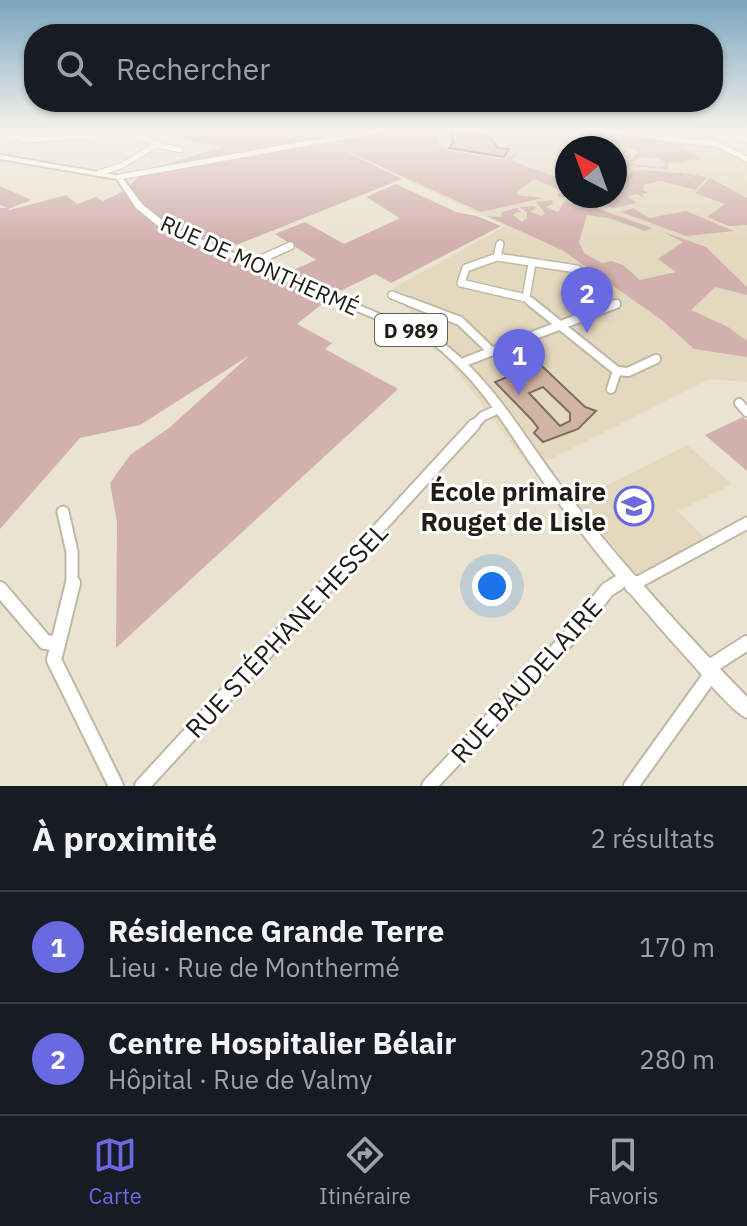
<!DOCTYPE html>
<html lang="fr">
<meta charset="utf-8">
<style>
body{margin:0;font-family:"IBM Plex Sans",sans-serif;background:#242831;color:#f1f3f6}
.compass{position:absolute;left:555px;top:136px;width:72px;height:72px;border-radius:50%;background:#171b24;box-shadow:0 2px 6px #0004;rotate:319deg}
.you{position:absolute;left:492px;top:586px;width:28px;height:28px;margin:-20px;border:6px solid #fff;border-radius:50%;background:#1a73e8;box-shadow:0 0 0 12px #1a73e833}
.badge{display:grid;place-items:center;width:52px;height:52px;border-radius:50%;background:#6969e2;color:#fff;font-size:26px;font-weight:700}
.pin{position:absolute;translate:-50% -66px;filter:drop-shadow(0 2px 4px #0008)}
.pin::after{content:'';position:absolute;top:42px;width:28px;height:24px;background:inherit;clip-path:polygon(0 0,100% 0,50% 100%)}
.list{margin:0;padding:0;list-style:none}
h2{display:flex;justify-content:space-between;align-items:center;height:104px;margin:0;padding:0 32px;font-size:34px}
h2 small{font-size:26px;font-weight:400;color:#9ea1a6}
.list li{display:grid;grid-template-columns:52px 1fr auto;gap:24px;align-items:center;box-sizing:border-box;height:112px;padding:0 32px;border-top:2px solid #363941}
.list b{display:block;font-size:30px;white-space:nowrap}
.list p{margin:0;font-size:26px;white-space:nowrap;color:#9ea1a6}
.list em{font-size:26px;font-style:normal;color:#9ea1a6}
.icon{flex:none;width:44px;height:44px;fill:none;stroke:currentColor;stroke-width:2;stroke-linecap:round;stroke-linejoin:round}
.map{position:relative;flex:none;width:747px;height:786px;overflow:hidden}
.search{position:absolute;background:#171b24;box-shadow:0 2px 6px #0004;left:24px;right:24px;top:24px;height:88px;display:flex;align-items:center;gap:20px;box-sizing:border-box;padding:0 28px;border-radius:32px;color:#9ea1a6;font-size:30px}
.sheet{height:328px;background:#171b24}
nav{display:flex;justify-content:space-around;align-items:center;box-sizing:border-box;height:112px;border-top:2px solid #363941;background:#171b24;font-size:22px;color:#9ea1a6}
nav a{display:grid;justify-items:center;gap:4px}
nav .on{color:#6969e2}
.map>svg:first-child{display:block}
.built{fill:#e3d9bf;fill-rule:evenodd}
.green{fill:#d2b0ae}
.building{fill:#d0b5a2;stroke:#7d6d62;stroke-width:2;fill-rule:evenodd}
.lines{fill:none;stroke-linecap:round;stroke-linejoin:round}
.minor-far4-casing{stroke:#bfb8a6;stroke-width:7}
.minor-far3-casing{stroke:#bfb8a6;stroke-width:10}
.minor-far2-casing{stroke:#bfb8a6;stroke-width:12}
.minor-far1-casing{stroke:#bfb8a6;stroke-width:15}
.minor-casing{stroke:#bfb8a6;stroke-width:18}
.major-casing{stroke:#bfb8a6;stroke-width:4}
.minor-far4{stroke:#fff;stroke-width:5}
.minor-far3{stroke:#fff;stroke-width:7}
.minor-far2{stroke:#fff;stroke-width:8}
.minor-far1{stroke:#fff;stroke-width:11}
.minor{stroke:#fff;stroke-width:14}
.major{fill:#fff;fill-rule:evenodd}
.labels{text-anchor:middle;dominant-baseline:central;stroke-width:6;stroke-linejoin:round;paint-order:stroke}
.shield{fill:#fff;stroke:#62615c;stroke-width:2}
.shield-label{font-size:20px;font-weight:bold;fill:#1f1d16}
.street-label{font-size:22px;fill:#1f1d16;stroke:#fff}
.near-poi-label{font-size:26px;font-weight:bold;fill:#1f1d16;stroke:#fff;text-anchor:end}
.near-street-label{font-size:26px;fill:#1f1d16;stroke:#fff}
</style>
<div class="map">
<svg width="747" height="786" viewBox="0 0 747 786">
<rect width="100%" height="100%" fill="#eae3d0"/>
<g class="built">
<path d="M437 130 612 133 726 150 747 159V382L709 379 531 469 393 288 506 226 382 169ZM567 148H615V196H567Z"/>
<path d="M687 445 732 484 678 511 705 538 637 575 576 501Z"/>
</g>
<g class="green">
<path d="M172 130H441L438 144 445 150 505 160 519 150 512 161 567 181V196H600L594 202 557 196 562 191 534 179 517 192V195L543 198 481 212 331 144 402 179 216 253 327 300 297 324 332 343 325 349 398 389 116 648 117 522 110 483 130 455 169 428 250 355 140 425 80 438 0 529V208H7L0 205V186L31 200 8 209 10 210 66 195 77 204 96 197 103 201 122 192 145 171 222 147 186 140Z"/>
<path d="M596 132 687 143 683 147 701 159 684 161 687 163 668 162V169H665L627 165 622 163 657 167 667 165 660 159 639 157 635 161H630L639 150 613 144 608 148 581 144Z"/>
<path d="M640 170 682 173 695 182 684 173 707 177 696 190 661 181 643 185 645 188 642 189 648 193 642 194 645 199 637 194 627 196 637 203 614 208 603 205 609 196H615V189L632 171Z"/>
<path d="M710 178 747 198V225L729 226 707 217 725 204 695 193Z"/>
<path d="M396 184 456 212 477 216 501 226 391 283 375 274 338 292 289 272 316 260 275 234 305 222 344 244 400 218 366 197Z"/>
<path d="M552 200 553 204 546 207 558 212 564 202 588 205 652 228 645 231 609 218 587 215 579 242 584 253 602 263 612 261 623 265 640 280 676 272 658 259 683 242 661 231 706 247 747 287V295L715 287 691 310 728 327 747 341V357L694 349 663 321 562 250 487 216 501 217 502 212 517 208 522 213 517 212 513 215 522 222 527 218V213L520 207 534 206 536 208 530 212 542 216 545 213 536 202Z"/>
<path d="M633 208 649 218 686 211 734 231 686 236 621 212Z"/>
<path d="M743 417 747 421V471L705 435Z"/>
</g>
<g class="building">
<path d="M451 130H474L491 139 498 148 509 149 504 157 449 148 453 143Z"/>
<path d="M525 350 585 407 596 411 578 429 543 442 534 433 538 428 531 419 495 382 507 377 516 380 531 373 514 357V354ZM543 387 570 413V421L560 426 529 393Z"/>
</g>
<g class="lines">
<defs>
<g id="minor-far4">
<path d="M601 130 698 142"/>
<path d="M717 130 747 139"/>
<path d="M0 132 26 140 124 133"/>
<path d="M714 144 698 142 711 141 747 159"/>
<path d="M157 145 181 150"/>
<path d="M99 173 121 166 158 144 135 134 119 132"/>
<path d="M119 177 381 130"/>
</g>
<g id="minor-far3">
<path d="M497 257 500 244"/>
<path d="M250 264 290 246"/>
<path d="M392 295 415 304"/>
<path d="M526 298 532 263"/>
<path d="M533 304 526 298 461 283 466 268 497 257 577 269"/>
</g>
<g id="minor-far2">
<path d="M410 302 460 321 491 351"/>
<path d="M531 302 617 371 611 389"/>
<path d="M464 362 616 304"/>
<path d="M617 371 628 372 656 359"/>
<path d="M739 403 747 412"/>
<path d="M472 427 483 416 499 409"/>
</g>
<g id="minor-far1">
<path d="M63 512 72 552V585"/>
<path d="M327 585 474 425"/>
<path d="M614 585 626 578"/>
<path d="M633 585 747 523"/>
</g>
<g id="minor">
<path d="M73 583 54 660 116 786"/>
<path d="M632 586 637 583"/>
<path d="M0 589 45 642 56 643"/>
<path d="M708 668 747 643"/>
<path d="M142 786 329 583"/>
<path d="M429 786 577 629 607 590 618 583"/>
<path d="M631 786 712 673"/>
</g>
<path id="major" d="M0 155 121 176 142 204 169 226 435 337C498 382 525 442 572 500 626 569 686 634 747 697V718C732 712 699 671 687 658 639 605 593 550 551 492 509 436 487 385 429 341L163 230 136 208 117 179 0 159Z"/>
</defs>
<use href="#minor-far4" class="minor-far4-casing"/>
<use href="#minor-far3" class="minor-far3-casing"/>
<use href="#minor-far2" class="minor-far2-casing"/>
<use href="#minor-far1" class="minor-far1-casing"/>
<use href="#minor" class="minor-casing"/>
<use href="#major" class="major-casing"/>
<use href="#minor-far4" class="minor-far4"/>
<use href="#minor-far3" class="minor-far3"/>
<use href="#minor-far2" class="minor-far2"/>
<use href="#minor-far1" class="minor-far1"/>
<use href="#minor" class="minor"/>
<use href="#major" class="major"/>
</g>
<linearGradient id="sky" x2="0" y2="1"><stop stop-color="#79a5be"/><stop offset="0.54" stop-color="#f6f2ea"/><stop offset="1" stop-color="#f6f2ea" stop-opacity="0"/></linearGradient>
<rect width="747" height="241" fill="url(#sky)"/>
<defs>
<symbol id="school-ring" viewBox="-11 -11 22 22"><circle r="9.5" fill="#fff" stroke="#6969e2" stroke-width="1.5"/><path d="M0-5L7-2L0 1L-7-2ZM-4 1L0 2.5L4 1V4Q0 6-4 4Z" fill="#6969e2"/></symbol>
</defs>
<g fill-rule="evenodd">
<use href="#school-ring" x="612" y="484" width="44" height="44"/>
</g>
<g class="labels">
<rect class="shield" x="375" y="314" width="72" height="32" rx="6"/>
<g class="shield-label">
<text x="411" y="330">D 989</text>
</g>
<g class="street-label">
<text transform="translate(260 265) rotate(24)">RUE DE MONTHERMÉ</text>
</g>
<g class="near-poi-label">
<text x="606" y="491">École primaire<tspan x="606" dy="30">Rouget de Lisle</tspan></text>
</g>
<g class="near-street-label">
<text transform="translate(286 630) rotate(-47)">RUE STÉPHANE HESSEL</text>
<text transform="translate(526 680) rotate(-48)">RUE BAUDELAIRE</text>
</g>
</g>
</svg>
<svg class="compass" viewBox="-18 -18 36 36"><path d="M0-13l5 13h-10z" fill="#e53935"/><path d="M0 13l5-13h-10z" fill="#9ea1a6"/></svg>
<div class="you"></div>
<div class="pin badge" style="left:519px;top:395px">1</div>
<div class="pin badge" style="left:587px;top:333px">2</div>
<div class="search"><svg class="icon" aria-label="search" viewBox="0 0 24 24"><circle cx="10" cy="10" r="6"/><path d="M15 15l6 6"/></svg>Rechercher</div>
</div>
<section class="sheet">
<h2>À proximité<small>2 résultats</small></h2>
<ul class="list">
<li><span class="badge">1</span><div><b>Résidence Grande Terre</b><p>Lieu · Rue de Monthermé</p></div><em>170 m</em></li>
<li><span class="badge">2</span><div><b>Centre Hospitalier Bélair</b><p>Hôpital · Rue de Valmy</p></div><em>280 m</em></li>
</ul>
</section>
<nav>
<a class="on"><svg class="icon" aria-label="map" viewBox="0 0 24 24"><path d="M3 6l6-2 6 2 6-2v14l-6 2-6-2-6 2zM9 4v14M15 6v14"/></svg>Carte</a>
<a><svg class="icon" aria-label="directions" viewBox="0 0 24 24"><path d="M12 3l9 9-9 9-9-9zM9 14v-3h6M13 9l2 2-2 2"/></svg>Itinéraire</a>
<a><svg class="icon" aria-label="saved" viewBox="0 0 24 24"><path d="M7 4h10v16l-5-4-5 4z"/></svg>Favoris</a>
</nav>
